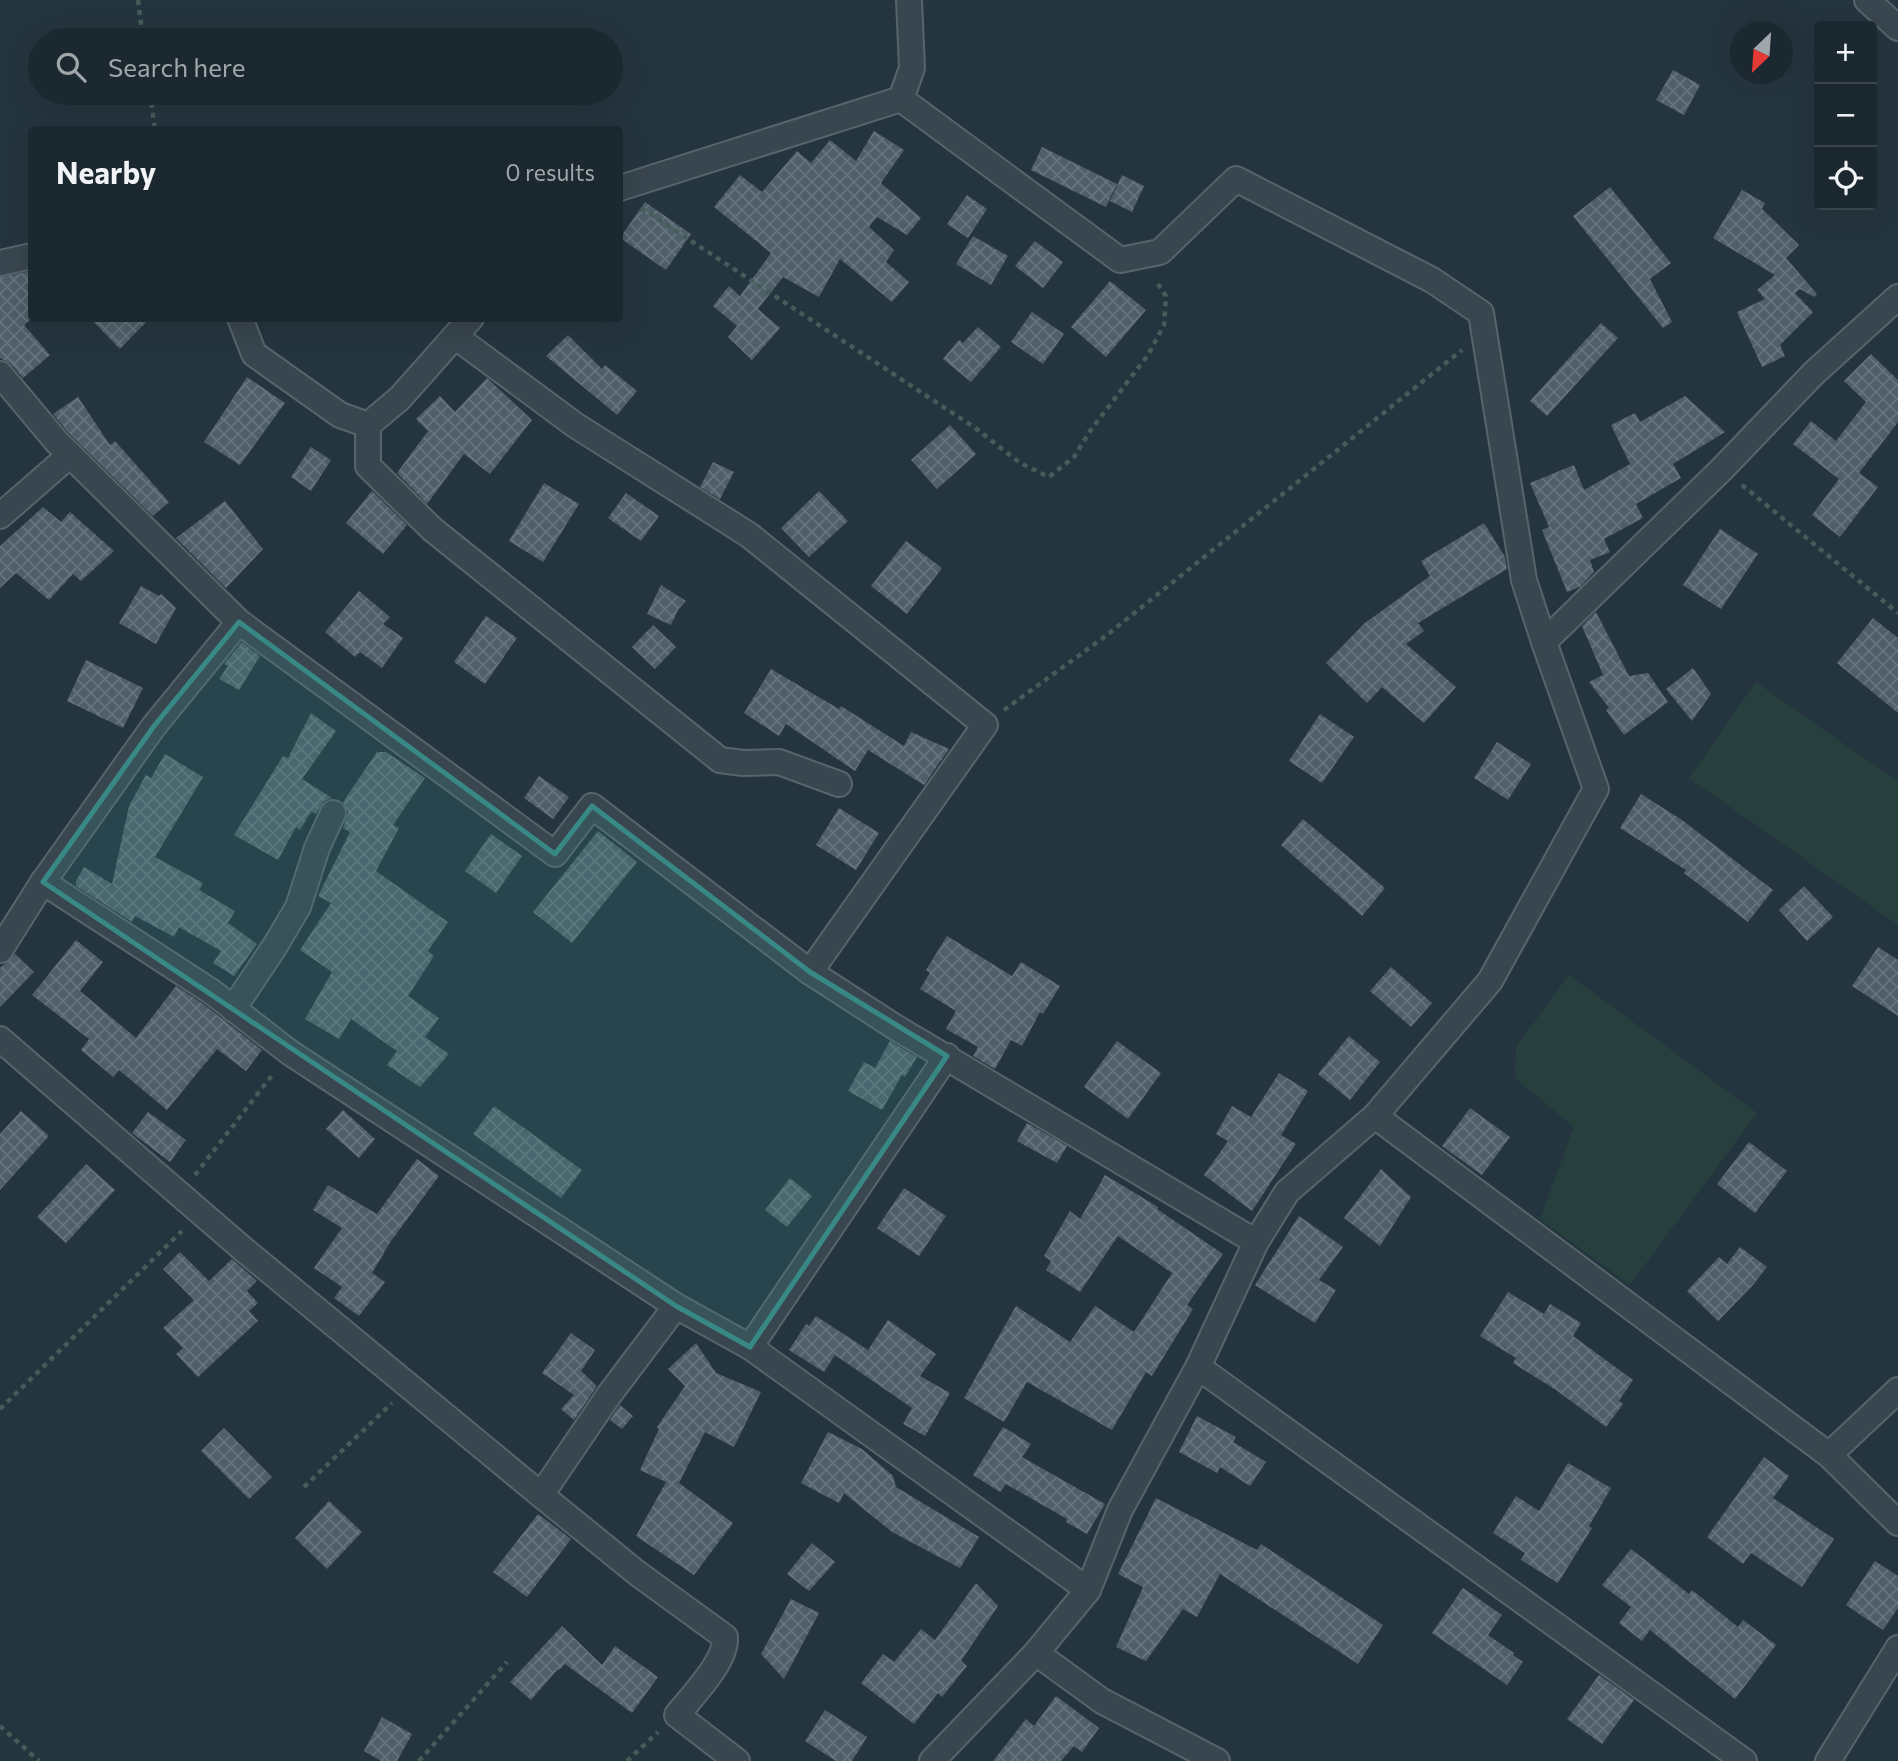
<!DOCTYPE html>
<meta charset="utf-8">
<style>
body{margin:0;font-family:Commissioner,sans-serif;background:#253037;color:#f1f3f6}
.controls{position:absolute;right:21px;top:21px;display:grid;overflow:hidden;border-radius:7px;box-shadow:0 7px 28px #0002}
.controls button{width:63px;height:63px;display:grid;place-items:center;padding:0;border:0;border-bottom:2px solid #3a444b;background:#1c282f;color:#f1f3f6;font:35px sans-serif}
.compass{position:absolute;left:1730px;top:21px;width:63px;height:63px;border-radius:50%;background:#1c282f;box-shadow:0 7px 28px #0002;rotate:205deg}
.list{margin:0;padding:0;list-style:none}
h2{display:flex;justify-content:space-between;align-items:center;height:91px;margin:0;padding:0 28px;font-size:30px}
h2 small{font-size:23px;font-weight:400;color:#a0a6aa}
.icon{flex:none;width:38px;height:38px;fill:none;stroke:currentColor;stroke-width:2;stroke-linecap:round;stroke-linejoin:round}
.map{position:relative;flex:none;width:1898px;height:1761px;overflow:hidden}
.search{position:absolute;background:#1c282f;box-shadow:0 7px 28px #0002;left:28px;top:28px;width:595px;height:77px;display:flex;align-items:center;gap:18px;box-sizing:border-box;padding:0 24px;border-radius:38px;color:#a0a6aa;font-size:26px}
.panel{position:absolute;background:#1c282f;box-shadow:0 7px 28px #0002;left:28px;top:126px;width:595px;height:196px;border-radius:7px}
.map>svg:first-child{display:block}
.green{fill:#27403d}
.building{fill:url(#building-cross-hatch)}
.lines{fill:none;stroke-linecap:round;stroke-linejoin:round}
.minor-casing{stroke:#57646c;stroke-width:28}
.path{stroke:#455c5a;stroke-width:4.5;stroke-dasharray:5 5;stroke-linecap:butt}
.minor{stroke:#39464f;stroke-width:24}
.marked{fill:#388985;fill-opacity:0.2;stroke:#388985;stroke-width:5;stroke-linejoin:round}
</style>
<div class="map">
<svg width="1898" height="1761" viewBox="0 0 1898 1761">
<defs>
<pattern id="building-cross-hatch" width="8" height="8" patternUnits="userSpaceOnUse" patternTransform="scale(1.75)"><rect width="8" height="8" fill="#4e5f69"/><path d="M0 0l8 8M0 8l8-8" fill="none" stroke="#65747d"/></pattern>
</defs>
<rect width="100%" height="100%" fill="#25353f"/>
<g class="green">
<path d="M1756 682 1898 782V925L1689 778Z"/>
<path d="M1569 975 1757 1113 1630 1285 1540 1219 1574 1127 1515 1078 1516 1047Z"/>
</g>
<g class="building">
<path d="M1673 70 1700 85 1684 115 1656 100Z"/>
<path d="M874 131 904 150 881 183 921 218 907 235 877 217 869 227 894 250 886 262 909 282 892 302 840 259 819 297 783 277 758 309 780 328 752 360 728 337 737 326 713 306 729 286 740 296 771 253 714 207 740 175 762 192 797 151 811 163 830 140 856 161Z"/>
<path d="M1042 147 1117 184 1106 207 1031 170Z"/>
<path d="M1122 175 1144 186 1132 212 1110 201Z"/>
<path d="M1610 187 1671 263 1650 279 1672 322 1663 328 1573 216Z"/>
<path d="M1742 190 1765 203 1762 209 1799 245 1786 258 1817 294 1814 297 1800 289 1795 293 1813 312 1780 345 1785 356 1762 367 1737 312 1765 299 1757 290 1775 275 1713 238Z"/>
<path d="M967 195 987 209 968 238 947 224Z"/>
<path d="M645 202 691 234 666 270 620 238Z"/>
<path d="M973 236 1008 256 991 285 956 264Z"/>
<path d="M1035 241 1063 262 1043 288 1015 266Z"/>
<path d="M32 271V318L24 325 50 355 23 378 11 364 0 358V277Z"/>
<path d="M1110 281 1146 310 1106 357 1071 327Z"/>
<path d="M1032 312 1064 334 1043 364 1011 342Z"/>
<path d="M90 318H150L120 349Z"/>
<path d="M1601 323 1618 338 1547 416 1530 401Z"/>
<path d="M978 327 1001 347 971 382 943 359 959 340 963 343Z"/>
<path d="M568 335 602 369 605 365 637 391 617 415 546 356Z"/>
<path d="M1871 354 1898 380V422L1859 473 1878 487 1840 537 1812 515 1839 479 1793 444 1811 421 1836 441 1866 402 1844 381Z"/>
<path d="M247 377 285 403 240 465 204 442Z"/>
<path d="M487 378 532 420 490 474 464 454 427 504 397 473 428 431 416 419 440 396 455 412Z"/>
<path d="M1685 396 1725 432 1673 464 1681 478 1636 504 1643 518 1604 539 1610 552 1590 560 1594 572 1580 587 1567 592 1542 530 1549 527 1530 483 1574 465 1584 490 1630 464 1611 425 1635 413 1640 422Z"/>
<path d="M78 397 110 445 115 441 169 502 153 516 68 432 53 414Z"/>
<path d="M950 425 976 454 937 489 911 460Z"/>
<path d="M311 447 331 460 311 491 291 477Z"/>
<path d="M713 462 734 472 720 499 700 487Z"/>
<path d="M544 483 579 504 543 562 509 541Z"/>
<path d="M372 491 407 525 383 554 346 523Z"/>
<path d="M819 491 848 521 809 557 781 528Z"/>
<path d="M626 493 659 516 641 541 608 518Z"/>
<path d="M225 501 263 549 226 588 176 538Z"/>
<path d="M43 507 61 522 70 512 114 551 81 581 73 574 49 600 16 573 0 588V546Z"/>
<path d="M1484 523 1505 557 1507 569 1418 623 1424 631 1406 644 1456 687 1424 723 1382 687 1367 703 1326 663 1365 623 1430 576 1421 561Z"/>
<path d="M1720 529 1758 554 1721 609 1683 585Z"/>
<path d="M906 541 942 568 907 614 871 586Z"/>
<path d="M661 585 686 601 678 610 671 625 647 614Z"/>
<path d="M141 586 159 596 161 594 176 608 156 644 119 623Z"/>
<path d="M359 591 390 617 383 624 403 638 382 668 360 652 355 657 325 632Z"/>
<path d="M1596 612 1629 676 1648 673 1668 702 1624 735 1606 710 1609 708 1589 682 1603 675 1582 626Z"/>
<path d="M486 616 517 638 485 684 454 662Z"/>
<path d="M1873 618 1898 638V713L1837 663Z"/>
<path d="M653 625 676 647 655 669 632 647Z"/>
<path d="M242 642 260 656 239 690 219 679 228 666 224 664Z"/>
<path d="M86 660 143 688 123 728 67 701Z"/>
<path d="M1693 668 1711 694 1692 721 1666 689Z"/>
<path d="M771 669 839 709 841 706 904 746 911 732 949 749 924 785 868 750 855 771 786 724 779 736 744 713Z"/>
<path d="M311 713 336 731 302 779 332 798 324 801 316 814 311 812 300 830 296 827 278 860 234 835 283 756 288 758Z"/>
<path d="M1320 714 1354 737 1322 783 1289 761Z"/>
<path d="M1497 742 1531 764 1508 800 1474 778Z"/>
<path d="M377 752H386L425 778 393 825 399 828 376 871 448 922 428 951 434 956 408 996 439 1018 425 1037 449 1054 420 1087 387 1065 397 1051 351 1019 339 1039 305 1019 332 972 300 950 331 903 318 896 350 832 343 828 348 812 343 802Z"/>
<path d="M165 754 203 777 155 857 203 883 199 890 235 911 228 923 257 944 234 976 213 963 221 951 179 927 174 937 135 916 132 922 76 886V881L84 867 112 884 129 806 146 775 151 778Z"/>
<path d="M539 776 569 797 553 819 524 798Z"/>
<path d="M1641 794 1682 820 1773 890 1748 922 1684 873 1686 870 1620 828Z"/>
<path d="M839 808 879 833 856 870 816 845Z"/>
<path d="M1303 819 1385 888 1362 916 1281 845Z"/>
<path d="M598 831 637 862 572 943 533 912Z"/>
<path d="M491 834 522 856 496 893 465 871Z"/>
<path d="M1804 886 1833 917 1807 941 1779 910Z"/>
<path d="M947 936 1012 976 1021 962 1060 986 1043 1014 1040 1012 1022 1046 1011 1040 995 1069 973 1056 978 1047 946 1029 956 1011 920 989 930 973 926 970Z"/>
<path d="M76 940 103 962 80 991 136 1038 176 986 203 1004 262 1050 246 1071 217 1049 167 1110 119 1070 113 1077 81 1050 89 1039 32 995Z"/>
<path d="M1878 947 1898 960V1016L1852 986Z"/>
<path d="M15 954 34 972 0 1007V968Z"/>
<path d="M1391 967 1432 1003 1411 1027 1370 991Z"/>
<path d="M1349 1036 1380 1062 1350 1100 1318 1074Z"/>
<path d="M890 1041 917 1057 905 1077 902 1075 882 1110 848 1091 864 1062 875 1068Z"/>
<path d="M1117 1041 1161 1073 1128 1119 1084 1087Z"/>
<path d="M1279 1073 1308 1091 1281 1135 1296 1144 1252 1211 1204 1175 1228 1141 1216 1134 1232 1106 1251 1117Z"/>
<path d="M494 1106 582 1170 561 1198 473 1134Z"/>
<path d="M1470 1108 1510 1137 1482 1175 1442 1146Z"/>
<path d="M343 1110 375 1139 359 1158 326 1129Z"/>
<path d="M21 1111 49 1136 0 1190V1134Z"/>
<path d="M148 1112 186 1140 170 1162 132 1133Z"/>
<path d="M1027 1123 1067 1146 1057 1163 1017 1141Z"/>
<path d="M1749 1142 1787 1171 1755 1213 1717 1184Z"/>
<path d="M417 1159 439 1176 391 1241 372 1273 385 1282 359 1316 334 1298 342 1287 314 1268 342 1228 313 1210 328 1185 377 1214Z"/>
<path d="M86 1164 115 1190 66 1243 37 1217Z"/>
<path d="M1381 1169 1411 1197 1380 1246 1344 1218Z"/>
<path d="M1105 1175 1158 1207 1157 1209 1223 1254 1187 1305 1193 1309 1152 1376 1146 1372 1112 1430 1027 1382 1004 1422 964 1398 1016 1306 1070 1342 1095 1306 1134 1332 1172 1273 1118 1236 1080 1292 1046 1270 1051 1261 1044 1256 1070 1211 1080 1219Z"/>
<path d="M790 1178 812 1196 787 1227 765 1210Z"/>
<path d="M904 1188 946 1216 919 1256 877 1228Z"/>
<path d="M1299 1216 1343 1247 1319 1280 1336 1290 1315 1323 1255 1285Z"/>
<path d="M1740 1247 1767 1267 1753 1285 1718 1321 1687 1291 1719 1257 1727 1264Z"/>
<path d="M180 1252 209 1281 232 1259 257 1281 247 1291 258 1303 249 1311 258 1321 198 1377 176 1354 183 1348 163 1328 194 1300 163 1269Z"/>
<path d="M1508 1292 1544 1314 1550 1304 1581 1323 1573 1336 1633 1380 1619 1401 1623 1404 1606 1427 1556 1390 1513 1363 1516 1358 1480 1336Z"/>
<path d="M816 1316 868 1350 888 1320 936 1354 920 1376 950 1393 925 1436 903 1424 912 1408 835 1355 824 1372 789 1350 806 1324 809 1326Z"/>
<path d="M571 1333 595 1350 581 1371 597 1386 574 1420 561 1409 574 1395 542 1373Z"/>
<path d="M696 1343 716 1373 761 1392 734 1447 705 1432 679 1483 733 1523 694 1575 636 1536 666 1482 640 1470 659 1429 657 1427 685 1386 668 1369Z"/>
<path d="M620 1405 633 1416 622 1429 610 1420Z"/>
<path d="M1197 1416 1236 1437 1233 1442 1266 1462 1250 1486 1220 1467 1217 1473 1179 1452Z"/>
<path d="M1003 1427 1031 1444 1022 1457 1105 1504 1087 1534 1066 1522 1067 1519 1006 1484 1000 1492 973 1475Z"/>
<path d="M224 1428 272 1477 249 1499 201 1451Z"/>
<path d="M828 1432 862 1449 893 1476 896 1487 979 1537 960 1568 892 1532 844 1493 839 1503 801 1483Z"/>
<path d="M1764 1457 1789 1476 1773 1498 1834 1539 1802 1587 1751 1553 1743 1564 1707 1537Z"/>
<path d="M1568 1463 1611 1488 1589 1526 1592 1528 1558 1583 1521 1560 1525 1553 1493 1533 1516 1496 1539 1511Z"/>
<path d="M1156 1498 1257 1550 1261 1544 1383 1625 1358 1664 1220 1574 1197 1617 1183 1609 1146 1661 1116 1647 1143 1587 1118 1574Z"/>
<path d="M329 1501 362 1532 327 1569 295 1538Z"/>
<path d="M538 1514 571 1539 527 1597 493 1572Z"/>
<path d="M812 1543 835 1562 809 1591 787 1574Z"/>
<path d="M1631 1549 1689 1594 1692 1590 1738 1627 1743 1620 1776 1645 1735 1699 1650 1630 1642 1641 1619 1623 1631 1607 1602 1585Z"/>
<path d="M1875 1561 1898 1576V1608L1883 1630 1846 1605Z"/>
<path d="M976 1583 998 1606 961 1661 967 1666 942 1697 938 1693 914 1724 861 1683 883 1654 894 1662 921 1629 935 1640Z"/>
<path d="M1463 1588 1502 1615 1488 1635 1514 1653 1513 1655 1523 1662 1507 1685 1432 1633Z"/>
<path d="M791 1599 819 1613 784 1679 761 1654Z"/>
<path d="M562 1626 602 1665 615 1646 658 1677 632 1713 565 1664 559 1670 558 1669 531 1700 510 1682Z"/>
<path d="M1599 1675 1634 1700 1602 1744 1567 1719Z"/>
<path d="M1056 1696 1099 1728 1082 1752 1074 1746 1061 1761H993L1026 1719 1034 1726Z"/>
<path d="M825 1710 867 1737 852 1761H836L805 1741Z"/>
<path d="M382 1717 412 1734 397 1761H381L364 1751Z"/>
</g>
<g class="lines">
<defs>
<g id="minor">
<path d="M1867 0 1898 28"/>
<path d="M901 99 1120 260 1160 252 1236 179 1432 280 1481 313 1524 580 1544 642"/>
<path d="M620 188 901 99 912 68 909 0"/>
<path d="M0 263 32 256"/>
<path d="M240 318 254 354 340 415 368 425 400 398 471 318"/>
<path d="M456 337 575 425 749 535 985 725 810 972"/>
<path d="M0 374 57 442 239 622 555 854 592 806 810 972 895 1027 1256 1242"/>
<path d="M368 425V466L432 529 720 760 743 763 779 762 839 784"/>
<path d="M0 516 70 455"/>
<path d="M43 882 212 992 289 1052 676 1306"/>
<path d="M0 950 43 882 154 726 239 622"/>
<path d="M233 1009 275 946 298 907 317 848 333 813"/>
<path d="M0 1039 243 1249 541 1495 637 1573 725 1637C727 1661 692 1696 677 1715L737 1761"/>
<path d="M1375 1116 1829 1455 1898 1523"/>
<path d="M750 1347 947 1056"/>
<path d="M1198 1367 1744 1761"/>
<path d="M1829 1455 1898 1390"/>
<path d="M541 1495 609 1395 676 1306 750 1347 1088 1590"/>
<path d="M1036 1653 1102 1701 1217 1761"/>
<path d="M932 1761 1036 1653 1088 1590 1120 1510 1198 1367 1256 1242 1287 1192 1375 1116 1490 981 1596 789 1544 642 1722 469 1814 373 1898 297"/>
<path d="M1828 1761 1898 1648"/>
</g>
</defs>
<use href="#minor" class="minor-casing"/>
<g class="path">
<path d="M138 0 143 40"/>
<path d="M150 93 155 130"/>
<path d="M641 208 974 427 1020 463 1049 477 1074 457 1090 431 1148 355 1164 325 1166 296 1155 280"/>
<path d="M1742 485 1898 613"/>
<path d="M1004 710 1107 635 1462 350"/>
<path d="M195 1175 273 1074"/>
<path d="M0 1409 182 1231"/>
<path d="M304 1487 392 1403"/>
<path d="M0 1726 39 1761"/>
<path d="M419 1761 507 1662"/>
<path d="M627 1761 658 1732"/>
</g>
<use href="#minor" class="minor"/>
</g>
<path class="marked" d="M239 622 555 854 592 806 810 972 947 1056 750 1347 676 1306 43 882 154 726Z"/>
</svg>
<div class="controls">
<button>+</button>
<button>−</button>
<button><svg class="icon" aria-label="locate" viewBox="0 0 24 24"><circle cx="12" cy="12" r="6"/><path d="M12 2v4M12 18v4M2 12h4M18 12h4"/></svg></button>
</div>
<svg class="compass" viewBox="-18 -18 36 36"><path d="M0-13l5 13h-10z" fill="#e53935"/><path d="M0 13l5-13h-10z" fill="#a0a6aa"/></svg>
<div class="search"><svg class="icon" aria-label="search" viewBox="0 0 24 24"><circle cx="10" cy="10" r="6"/><path d="M15 15l6 6"/></svg>Search here</div>
<section class="panel">
<h2>Nearby<small>0 results</small></h2>
<ul class="list">
</ul>
</section>
</div>
